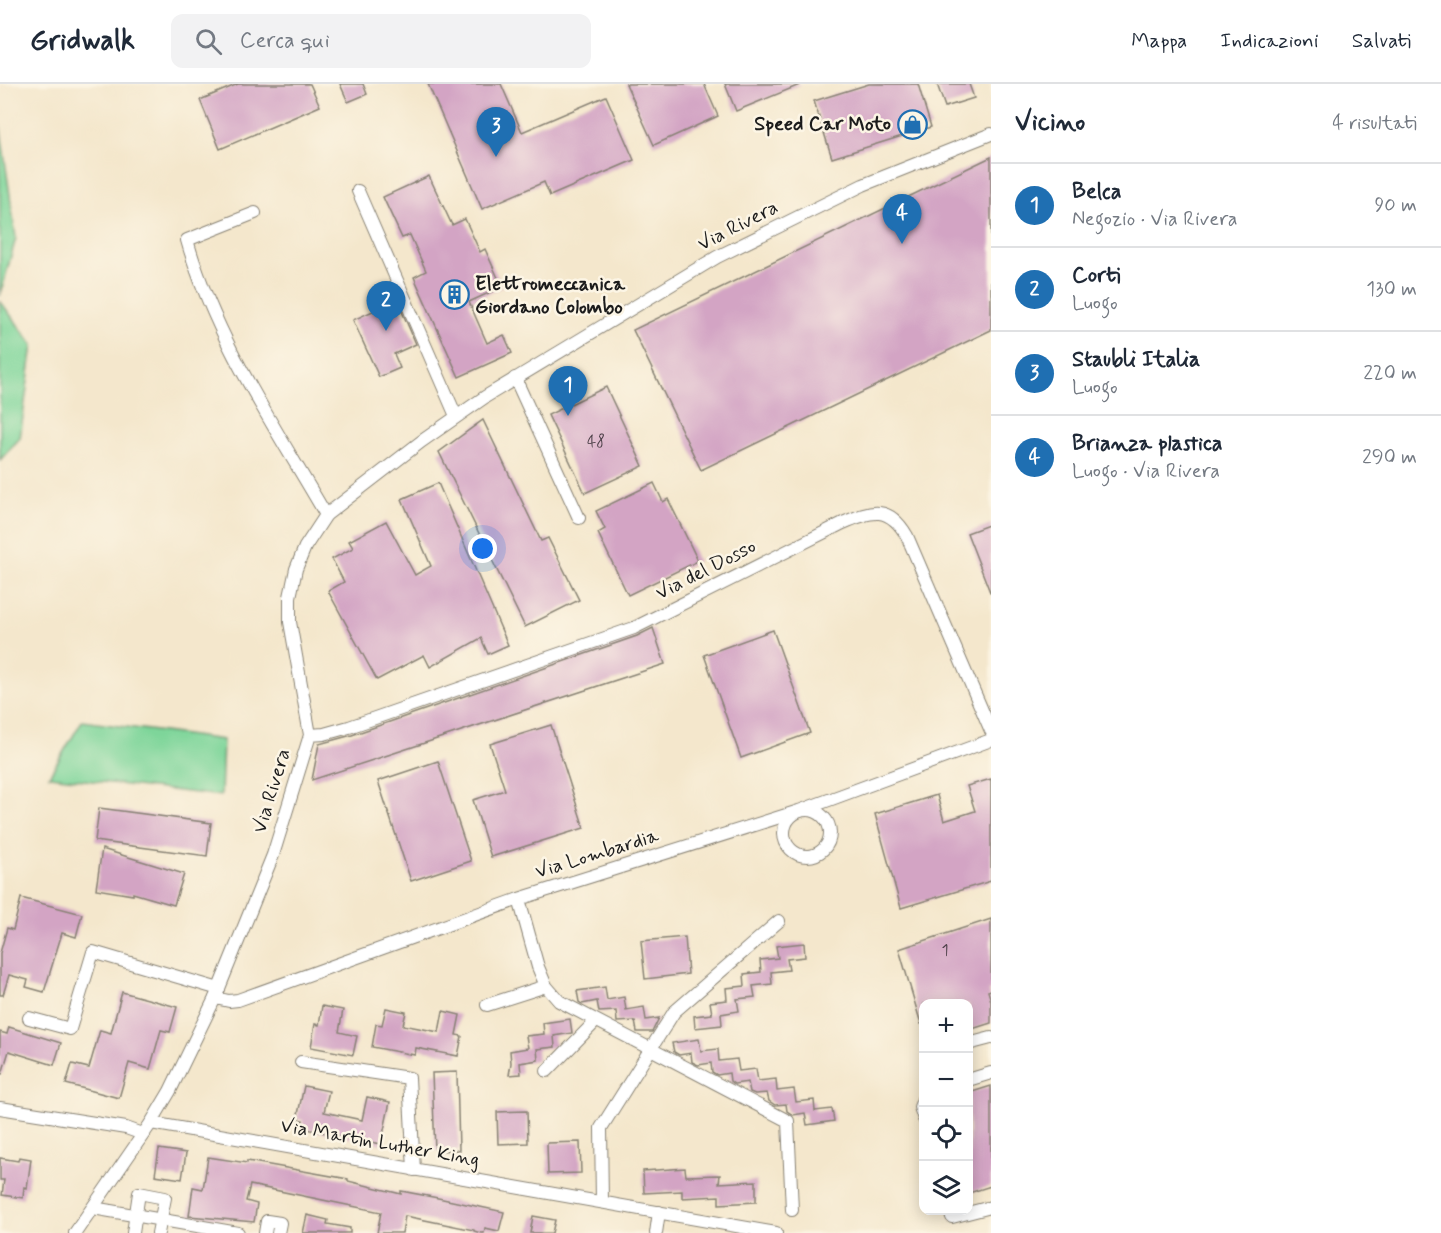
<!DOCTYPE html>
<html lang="it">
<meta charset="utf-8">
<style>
body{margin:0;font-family:Mynerve,sans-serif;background:#f2f2f3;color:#1f2937}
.controls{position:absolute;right:18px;bottom:18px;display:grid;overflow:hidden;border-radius:12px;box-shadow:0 3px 15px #0003}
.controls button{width:54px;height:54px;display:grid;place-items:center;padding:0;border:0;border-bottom:2px solid #e0e1e3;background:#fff;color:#1f2937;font:30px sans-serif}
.you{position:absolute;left:483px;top:465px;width:21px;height:21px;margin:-15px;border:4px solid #fff;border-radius:50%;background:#1a73e8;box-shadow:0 0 0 9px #1a73e833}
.badge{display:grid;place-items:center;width:39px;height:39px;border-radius:50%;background:#1f6fb2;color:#fff;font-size:20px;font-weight:700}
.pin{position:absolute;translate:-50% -50px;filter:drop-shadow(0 2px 3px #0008)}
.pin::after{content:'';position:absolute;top:32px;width:21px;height:18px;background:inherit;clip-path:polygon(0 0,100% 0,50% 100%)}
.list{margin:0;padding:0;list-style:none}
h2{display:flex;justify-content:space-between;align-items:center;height:78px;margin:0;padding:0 24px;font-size:26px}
h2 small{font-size:20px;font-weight:400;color:#747a83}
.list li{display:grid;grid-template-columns:39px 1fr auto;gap:18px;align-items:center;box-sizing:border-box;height:84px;padding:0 24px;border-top:2px solid #e0e1e3}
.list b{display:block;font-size:22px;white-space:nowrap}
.list p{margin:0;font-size:20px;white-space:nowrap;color:#747a83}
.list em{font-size:20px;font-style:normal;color:#747a83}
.icon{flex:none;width:33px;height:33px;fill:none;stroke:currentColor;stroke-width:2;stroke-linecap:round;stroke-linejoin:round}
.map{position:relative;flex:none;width:991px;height:1149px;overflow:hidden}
header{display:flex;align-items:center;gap:36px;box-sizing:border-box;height:84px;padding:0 30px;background:#fff;border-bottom:2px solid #e0e1e3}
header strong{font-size:28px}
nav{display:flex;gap:33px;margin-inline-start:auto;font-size:21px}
.search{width:420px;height:54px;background:#f2f2f3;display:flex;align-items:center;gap:15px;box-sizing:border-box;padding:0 21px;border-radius:12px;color:#747a83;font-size:22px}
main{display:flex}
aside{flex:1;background:#fff}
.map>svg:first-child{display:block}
.green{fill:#7ed59a;stroke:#4d785b;stroke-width:1.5}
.building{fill:#d3a4c4}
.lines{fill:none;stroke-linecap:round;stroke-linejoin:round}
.minor-casing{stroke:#888274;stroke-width:14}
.minor{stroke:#fff;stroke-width:12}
.labels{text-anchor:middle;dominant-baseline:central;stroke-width:5;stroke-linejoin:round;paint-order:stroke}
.number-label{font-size:16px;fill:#4a3e46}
.poi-label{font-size:20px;font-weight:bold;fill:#1c1c1c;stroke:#fcf5e5;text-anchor:end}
.street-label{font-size:20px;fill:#1c1c1c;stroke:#fcf5e5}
</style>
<header>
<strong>Gridwalk</strong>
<div class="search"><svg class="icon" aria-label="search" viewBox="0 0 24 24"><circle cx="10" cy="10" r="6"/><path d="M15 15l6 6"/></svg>Cerca qui</div>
<nav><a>Mappa</a><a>Indicazioni</a><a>Salvati</a></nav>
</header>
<main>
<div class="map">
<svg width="991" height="1149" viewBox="0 0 991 1149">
<rect width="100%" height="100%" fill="#fcf5e5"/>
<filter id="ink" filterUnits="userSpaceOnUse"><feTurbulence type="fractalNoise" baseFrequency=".0167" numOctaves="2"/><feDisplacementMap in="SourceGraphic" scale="12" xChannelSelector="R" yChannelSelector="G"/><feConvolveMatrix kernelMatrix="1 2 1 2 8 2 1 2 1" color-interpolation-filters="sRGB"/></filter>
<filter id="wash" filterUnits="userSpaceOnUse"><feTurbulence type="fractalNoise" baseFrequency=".008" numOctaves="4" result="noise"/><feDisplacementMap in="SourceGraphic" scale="24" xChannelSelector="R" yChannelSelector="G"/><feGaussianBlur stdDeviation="1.35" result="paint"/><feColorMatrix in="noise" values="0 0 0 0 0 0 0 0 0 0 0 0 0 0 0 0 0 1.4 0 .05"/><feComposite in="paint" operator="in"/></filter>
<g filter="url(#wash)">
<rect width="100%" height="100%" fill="#f4e7cc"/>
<g class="green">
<path d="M0 41 16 154 0 212Z"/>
<path d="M0 217 33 261 20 354 0 376Z"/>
<path d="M82 637 223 656 221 712 49 692Z"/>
</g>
<g id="blocks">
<g class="building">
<path d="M238 0H310L320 22 220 65 200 16Z"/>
<path d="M340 0H363L367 10 348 18Z"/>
<path d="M428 0H501L522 48 606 12 634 76 550 112 544 98 482 125Z"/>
<path d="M626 0H704L718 32 654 61Z"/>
<path d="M725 0H802L736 27Z"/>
<path d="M869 0H918L931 43 832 74 814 17Z"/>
<path d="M937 0H969L974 14 945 23Z"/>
<path d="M991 73V246L701 386 633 246Z"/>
<path d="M429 92 452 141 465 135 480 168 485 165 502 203 469 218 487 259 504 251 512 269 459 293 414 193 426 187 410 151 402 154 383 113Z"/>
<path d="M397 216 416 260 394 270 400 284 379 293 353 236Z"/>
<path d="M606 303 643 382 585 409 548 331Z"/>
<path d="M483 336 541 457 548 454 579 516 525 543 439 368Z"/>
<path d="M438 399 508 561 488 570 481 554 430 583 424 571 377 596 328 507 344 498 332 475 353 464 349 457 386 437 415 491 431 482 402 415Z"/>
<path d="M654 399 663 418 668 415 698 477 628 511 598 449 605 445 596 427Z"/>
<path d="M991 440V508H990L967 449Z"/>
<path d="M653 544 665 580 312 696 319 660 352 651 637 552Z"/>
<path d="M773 546 810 649 741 674 704 571Z"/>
<path d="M551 641 584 744 491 773 473 716 505 706 490 660Z"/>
<path d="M438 677 471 777 411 797 378 697Z"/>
<path d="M991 695V797L901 824 875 730 937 711 944 737 975 727 967 702Z"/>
<path d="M99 724 211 739 207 772 95 757Z"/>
<path d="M102 765 184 790 174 821 133 809V811L96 805Z"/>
<path d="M21 814 82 830 76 853 62 849 44 908 26 903 28 896 9 891 3 911H0V869L7 844 13 846Z"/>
<path d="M991 835V906L988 907 991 917V939L969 946V920H924V940H921L899 865Z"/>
<path d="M685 853 688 890 645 895 641 857Z"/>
<path d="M804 859 805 873 787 875 789 886 771 888 772 900 753 902 755 913 737 915 739 927 721 930 722 941 695 944 694 932 712 930 710 918 727 916 726 904 745 902 744 890 761 888 760 876 778 874 776 862Z"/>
<path d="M605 903 607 916 624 913 626 926 644 923 646 936 659 934 652 948H637L635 937 617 938 616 927 599 928 597 917 582 920 579 918 577 907Z"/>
<path d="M122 908 177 923 170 948 161 946 150 985 129 979 119 1014 66 1000 72 980 89 984 100 946 111 949Z"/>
<path d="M322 922 343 926 339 948 357 952 353 971 311 963 315 940 319 941Z"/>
<path d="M386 924 406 928 403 941 439 948 443 927 460 931 456 951 462 952 458 972 416 964 415 971 372 963 376 940 382 941Z"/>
<path d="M570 935 572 949 554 952 555 963 537 965 538 976 520 979 521 990 509 991 511 979 510 967 528 964 526 952 544 950 543 939Z"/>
<path d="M9 943 61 959 54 981 9 967 2 990H0V948L7 950Z"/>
<path d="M699 955 701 967 718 965 719 977 737 975 739 987 756 985 758 997 776 995 777 1007 794 1005 796 1018 814 1016 815 1027 832 1025 834 1037 807 1041 805 1029 793 1031 787 1027 786 1020 775 1021 769 1017 767 1009 755 1010 750 1008 748 998 734 1000 730 997 729 989 717 991 712 988 711 979 698 981 692 978 691 969 679 971 674 968 672 959Z"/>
<path d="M457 988 459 1066 435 1067 432 989Z"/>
<path d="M304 1002 329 1007 324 1028 362 1036 367 1013 390 1018 381 1060 301 1044 303 1036 297 1035Z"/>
<path d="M991 1002V1102L969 1109V1009Z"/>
<path d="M527 1027 528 1059 498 1060 497 1028Z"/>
<path d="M580 1058 581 1089 548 1090 547 1059Z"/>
<path d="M159 1065 186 1069 182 1095 155 1091Z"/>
<path d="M19 1073 31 1075 27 1104 24 1103 23 1114 2 1111 4 1096H0V1074L18 1077Z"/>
<path d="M208 1073 247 1079V1077L348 1095V1097L401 1110V1107L438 1114 504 1128 499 1147 485 1144 484 1149H481L474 1147V1146L405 1132 402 1149H377L381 1128 250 1101 246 1117 257 1120 254 1138 189 1132 193 1103 203 1105Z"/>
<path d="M685 1084 686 1092 720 1091 719 1099 756 1097V1118L719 1120V1112L682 1114V1107L644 1109 643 1087Z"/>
<path d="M307 1131 328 1136 327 1140 350 1144V1149H303Z"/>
<path d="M533 1132 555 1136 552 1149H530Z"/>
</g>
</g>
</g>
<g filter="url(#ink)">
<use href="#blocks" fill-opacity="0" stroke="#888274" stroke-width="1.5"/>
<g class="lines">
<defs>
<g id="minor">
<path d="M358 107 456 332"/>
<path d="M255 129 187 156C215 255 275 343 326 431"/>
<path d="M515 294 579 434"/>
<path d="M310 651 324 650 349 643 634 544 843 439C872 426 889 421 907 452L991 647"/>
<circle cx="807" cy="749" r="23"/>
<path d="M519 815 538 883 546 902 559 917 788 1037 792 1126"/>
<path d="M215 914 229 917 238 916 519 815 799 727 991 656"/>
<path d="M487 921 546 902"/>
<path d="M29 934 70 945 93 868 219 905"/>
<path d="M968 960 991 954"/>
<path d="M301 978 409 994 414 1086"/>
<path d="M547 987 595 938"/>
<path d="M968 996 991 989"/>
<path d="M924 1013 920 1023 924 1035"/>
<path d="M0 1024 126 1044 143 1050"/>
<path d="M151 1039 776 1149"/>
<path d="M602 1118 601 1044 650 966 674 928 779 837"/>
<path d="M93 1124 238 1149"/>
<path d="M950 1126 952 1133 991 1123"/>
<path d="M75 1149 151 1039 170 1007 215 914 273 771 310 651 290 538V513L296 485 305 463 326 431 422 357 485 313 717 173 863 101 991 50"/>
<path d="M133 1149 139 1109 165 1114 158 1149"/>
<path d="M265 1149 267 1137 280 1139 278 1149"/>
<path d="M656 1149 659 1128"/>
</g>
</defs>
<use href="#minor" class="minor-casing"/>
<use href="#minor" class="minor"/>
</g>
</g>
<defs>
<symbol id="shop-ring" viewBox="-11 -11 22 22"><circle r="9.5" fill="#fcf5e5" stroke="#1f6fb2" stroke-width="1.5"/><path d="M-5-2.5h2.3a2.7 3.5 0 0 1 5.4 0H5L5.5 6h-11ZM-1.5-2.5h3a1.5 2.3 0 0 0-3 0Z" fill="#1f6fb2"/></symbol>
<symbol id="building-ring" viewBox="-11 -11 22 22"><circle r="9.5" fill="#fcf5e5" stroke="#1f6fb2" stroke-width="1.5"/><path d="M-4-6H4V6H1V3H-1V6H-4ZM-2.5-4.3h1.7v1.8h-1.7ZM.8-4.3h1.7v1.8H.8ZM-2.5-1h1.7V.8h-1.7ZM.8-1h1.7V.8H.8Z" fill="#1f6fb2"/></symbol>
</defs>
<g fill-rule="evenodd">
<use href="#shop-ring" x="896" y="24" width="33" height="33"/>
<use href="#building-ring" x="438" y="194" width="33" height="33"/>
</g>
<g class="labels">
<g class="number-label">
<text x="596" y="357">48</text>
<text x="945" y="866">1</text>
</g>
<g class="poi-label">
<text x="891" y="40">Speed Car Moto</text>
<text x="475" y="200" text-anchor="start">Elettromeccanica<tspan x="475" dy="23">Giordano Colombo</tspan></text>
</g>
<g class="street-label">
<text transform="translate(738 142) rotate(-27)">Via Rivera</text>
<text transform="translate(706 486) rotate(-27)">Via del Dosso</text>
<text transform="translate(272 707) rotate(-73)">Via Rivera</text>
<text transform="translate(597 770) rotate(-17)">Via Lombardia</text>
<text transform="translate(380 1059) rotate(10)">Via Martin Luther King</text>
</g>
</g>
</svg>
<div class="controls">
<button>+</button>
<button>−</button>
<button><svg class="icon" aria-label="locate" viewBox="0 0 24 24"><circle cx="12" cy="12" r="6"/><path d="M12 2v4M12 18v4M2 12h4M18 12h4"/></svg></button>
<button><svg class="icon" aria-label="layers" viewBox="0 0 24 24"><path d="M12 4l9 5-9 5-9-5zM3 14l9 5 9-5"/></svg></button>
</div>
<div class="you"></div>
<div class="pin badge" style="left:568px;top:332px">1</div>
<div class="pin badge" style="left:386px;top:247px">2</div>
<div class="pin badge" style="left:496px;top:73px">3</div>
<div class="pin badge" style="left:902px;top:160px">4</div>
</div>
<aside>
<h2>Vicino<small>4 risultati</small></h2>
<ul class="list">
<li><span class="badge">1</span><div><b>Belca</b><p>Negozio · Via Rivera</p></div><em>90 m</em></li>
<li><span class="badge">2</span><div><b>Corti</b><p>Luogo</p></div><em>130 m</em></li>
<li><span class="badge">3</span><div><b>Staubli Italia</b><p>Luogo</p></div><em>220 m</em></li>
<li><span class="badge">4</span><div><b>Brianza plastica</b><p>Luogo · Via Rivera</p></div><em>290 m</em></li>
</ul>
</aside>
</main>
